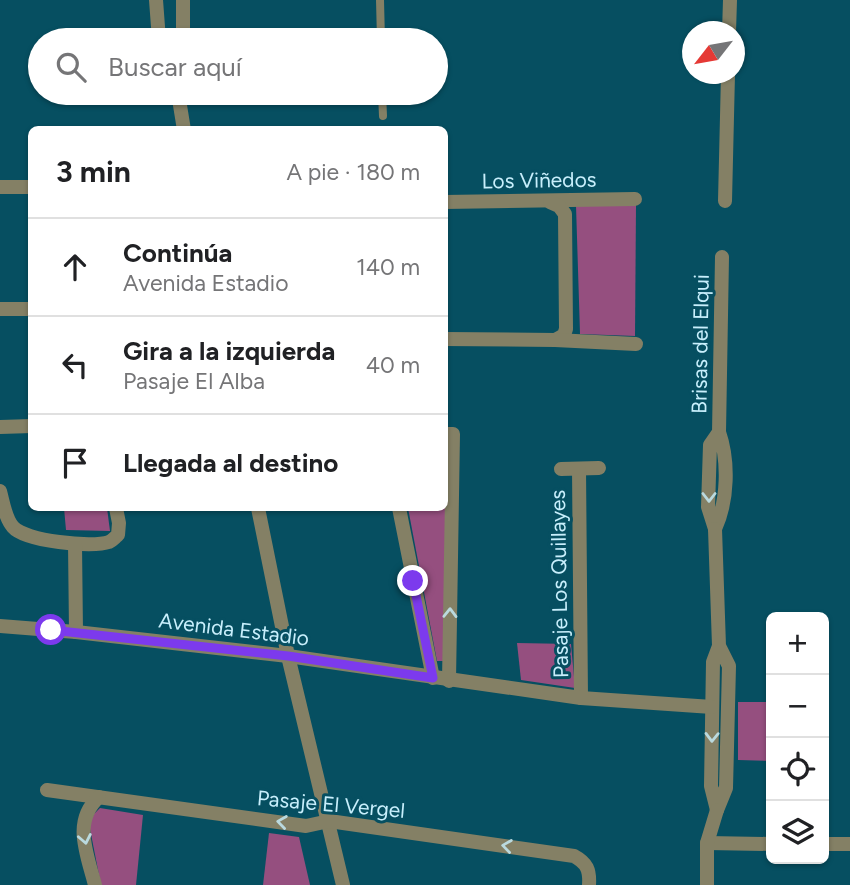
<!DOCTYPE html>
<html lang="es">
<meta charset="utf-8">
<style>
body{margin:0;font-family:Figtree,sans-serif;background:#f6f6f6;color:#202124}
.controls{position:absolute;right:21px;bottom:21px;display:grid;overflow:hidden;border-radius:10px;box-shadow:0 2px 5px #0004}
.controls button{width:63px;height:63px;display:grid;place-items:center;padding:0;border:0;border-bottom:2px solid #e0e0e0;background:#fff;color:#202124;font:35px sans-serif}
.compass{position:absolute;left:682px;top:21px;width:63px;height:63px;border-radius:50%;background:#fff;box-shadow:0 2px 5px #0004;rotate:239deg}
.stop{position:absolute;width:21px;height:21px;margin:-16px;border:5px solid #7c3aed;border-radius:50%;background:#fff}
.stop.end{background:#7c3aed;border-color:#fff;box-shadow:0 2px 7px #0008}
.list{margin:0;padding:0;list-style:none}
h2{display:flex;justify-content:space-between;align-items:center;height:91px;margin:0;padding:0 28px;font-size:30px}
h2 small{font-size:23px;font-weight:400;color:#757577}
.list li{display:grid;grid-template-columns:46px 1fr auto;gap:21px;align-items:center;box-sizing:border-box;height:98px;padding:0 28px;border-top:2px solid #e0e0e0}
.list b{display:block;font-size:26px;white-space:nowrap}
.list p{margin:0;font-size:23px;white-space:nowrap;color:#757577}
.list em{font-size:23px;font-style:normal;color:#757577}
.icon{flex:none;width:38px;height:38px;fill:none;stroke:currentColor;stroke-width:2;stroke-linecap:round;stroke-linejoin:round}
.map{position:relative;flex:none;width:850px;height:885px;overflow:hidden}
.search{position:absolute;background:#fff;box-shadow:0 2px 5px #0004;left:28px;top:28px;width:420px;height:77px;display:flex;align-items:center;gap:18px;box-sizing:border-box;padding:0 24px;border-radius:38px;color:#757577;font-size:26px}
.panel{position:absolute;background:#fff;box-shadow:0 2px 5px #0004;left:28px;top:126px;width:420px;height:385px;border-radius:10px}
.map>svg:first-child{display:block}
.green{fill:#954f7f}
.lines{fill:none;stroke-linecap:round;stroke-linejoin:round}
.lane{stroke:#848065;stroke-width:8}
.street{stroke:#848065;stroke-width:14}
.oneway{stroke:#bad9de}
.route{stroke:#7c3aed;stroke-width:9}
.labels{text-anchor:middle;dominant-baseline:central;stroke-width:6;stroke-linejoin:round;paint-order:stroke}
.street-label{font-size:21px;fill:#c8effc;stroke:#064f61}
</style>
<div class="map">
<svg width="850" height="885" viewBox="0 0 850 885">
<rect width="100%" height="100%" fill="#064f61"/>
<g class="green">
<path d="M576 205H636L635 336 580 334Z"/>
<path d="M444 443H446L445 661H437L408 508H444Z"/>
<path d="M64 508H107L110 531 66 530Z"/>
<path d="M517 643 571 644 575 688 521 680Z"/>
<path d="M738 702H771V761L738 760Z"/>
<path d="M100 808 143 815 136 885H101L89 824 94 814Z"/>
<path d="M269 833 299 837 310 885H263Z"/>
</g>
<g class="lines">
<g class="lane">
<path d="M380 0 381 40"/>
<path d="M382 93 383 116"/>
</g>
<g class="street">
<path d="M156 0 159 40"/>
<path d="M183 0V40"/>
<path d="M729 32 730 0"/>
<path d="M178 93 184 130"/>
<path d="M0 187H32"/>
<path d="M725 201 728 74"/>
<path d="M444 202 635 199"/>
<path d="M0 309H32"/>
<path d="M444 339 555 340 564 335 566 329 565 214 559 206 550 202"/>
<path d="M555 340 636 344"/>
<path d="M0 427 32 426"/>
<path d="M719 432 710 445 708 507 715 529C728 501 729 461 719 432L722 257"/>
<path d="M444 434H453L449 681"/>
<path d="M561 469 599 468"/>
<path d="M579 469 581 698"/>
<path d="M0 491C3 502 5 518 13 527 25 541 92 548 109 542 113 540 115 537 118 535L119 523 116 508"/>
<path d="M258 508 288 656 343 885"/>
<path d="M399 508 433 678"/>
<path d="M715 529 719 646 729 666 726 788 717 810 711 786 713 662 719 646"/>
<path d="M75 544 76 632"/>
<path d="M0 626 76 632 288 656 581 698 712 707"/>
<path d="M47 790 306 826 329 821 574 856C587 863 590 870 589 885"/>
<path d="M707 843 771 844"/>
<path d="M824 844H850"/>
<path d="M95 885C87 854 72 821 99 797"/>
<path d="M707 885V843L717 810"/>
</g>
</g>
<defs><path id="oneway-chevron" d="M-2-3.5L2.5 0L-2 3.5" fill="none" stroke-width="1.6" stroke-linecap="round" stroke-linejoin="round" transform="scale(1.75)"/></defs>
<g class="oneway">
<use href="#oneway-chevron" transform="translate(709 497) rotate(90)"/>
<use href="#oneway-chevron" transform="translate(450 613) rotate(-89)"/>
<use href="#oneway-chevron" transform="translate(712 737) rotate(91)"/>
<use href="#oneway-chevron" transform="translate(282 822) rotate(-172)"/>
<use href="#oneway-chevron" transform="translate(85 839) rotate(79)"/>
<use href="#oneway-chevron" transform="translate(507 846) rotate(-172)"/>
</g>
<g class="lines">
<path class="route" d="M51 630 288 656 433 678 413 581"/>
</g>
<g class="labels">
<g class="street-label">
<text transform="translate(539 180) rotate(-1)">Los Viñedos</text>
<text transform="translate(700 344) rotate(-89)">Brisas del Elqui</text>
<text transform="translate(559 584) rotate(-91)">Pasaje Los Quillayes</text>
<text transform="translate(234 629) rotate(7)">Avenida Estadio</text>
<text transform="translate(331 804) rotate(5)">Pasaje El Vergel</text>
</g>
</g>
</svg>
<div class="controls">
<button>+</button>
<button>−</button>
<button><svg class="icon" aria-label="locate" viewBox="0 0 24 24"><circle cx="12" cy="12" r="6"/><path d="M12 2v4M12 18v4M2 12h4M18 12h4"/></svg></button>
<button><svg class="icon" aria-label="layers" viewBox="0 0 24 24"><path d="M12 4l9 5-9 5-9-5zM3 14l9 5 9-5"/></svg></button>
</div>
<svg class="compass" viewBox="-18 -18 36 36"><path d="M0-13l5 13h-10z" fill="#e53935"/><path d="M0 13l5-13h-10z" fill="#757577"/></svg>
<div class="stop" style="left:51px;top:630px"></div>
<div class="stop end" style="left:413px;top:581px"></div>
<div class="search"><svg class="icon" aria-label="search" viewBox="0 0 24 24"><circle cx="10" cy="10" r="6"/><path d="M15 15l6 6"/></svg>Buscar aquí</div>
<section class="panel">
<h2>3 min<small>A pie · 180 m</small></h2>
<ul class="list">
<li><svg class="icon" aria-label="ahead" viewBox="0 0 24 24"><path d="M12 20V5M6 11l6-6 6 6"/></svg><div><b>Continúa</b><p>Avenida Estadio</p></div><em>140 m</em></li>
<li><svg class="icon" aria-label="left" viewBox="0 0 24 24"><path d="M17 20v-9H6M10 6l-5 5 5 5"/></svg><div><b>Gira a la izquierda</b><p>Pasaje El Alba</p></div><em>40 m</em></li>
<li><svg class="icon" aria-label="arrive" viewBox="0 0 24 24"><path d="M6 21V4h12l-3 4 3 4H6"/></svg><div><b>Llegada al destino</b></div></li>
</ul>
</section>
</div>
